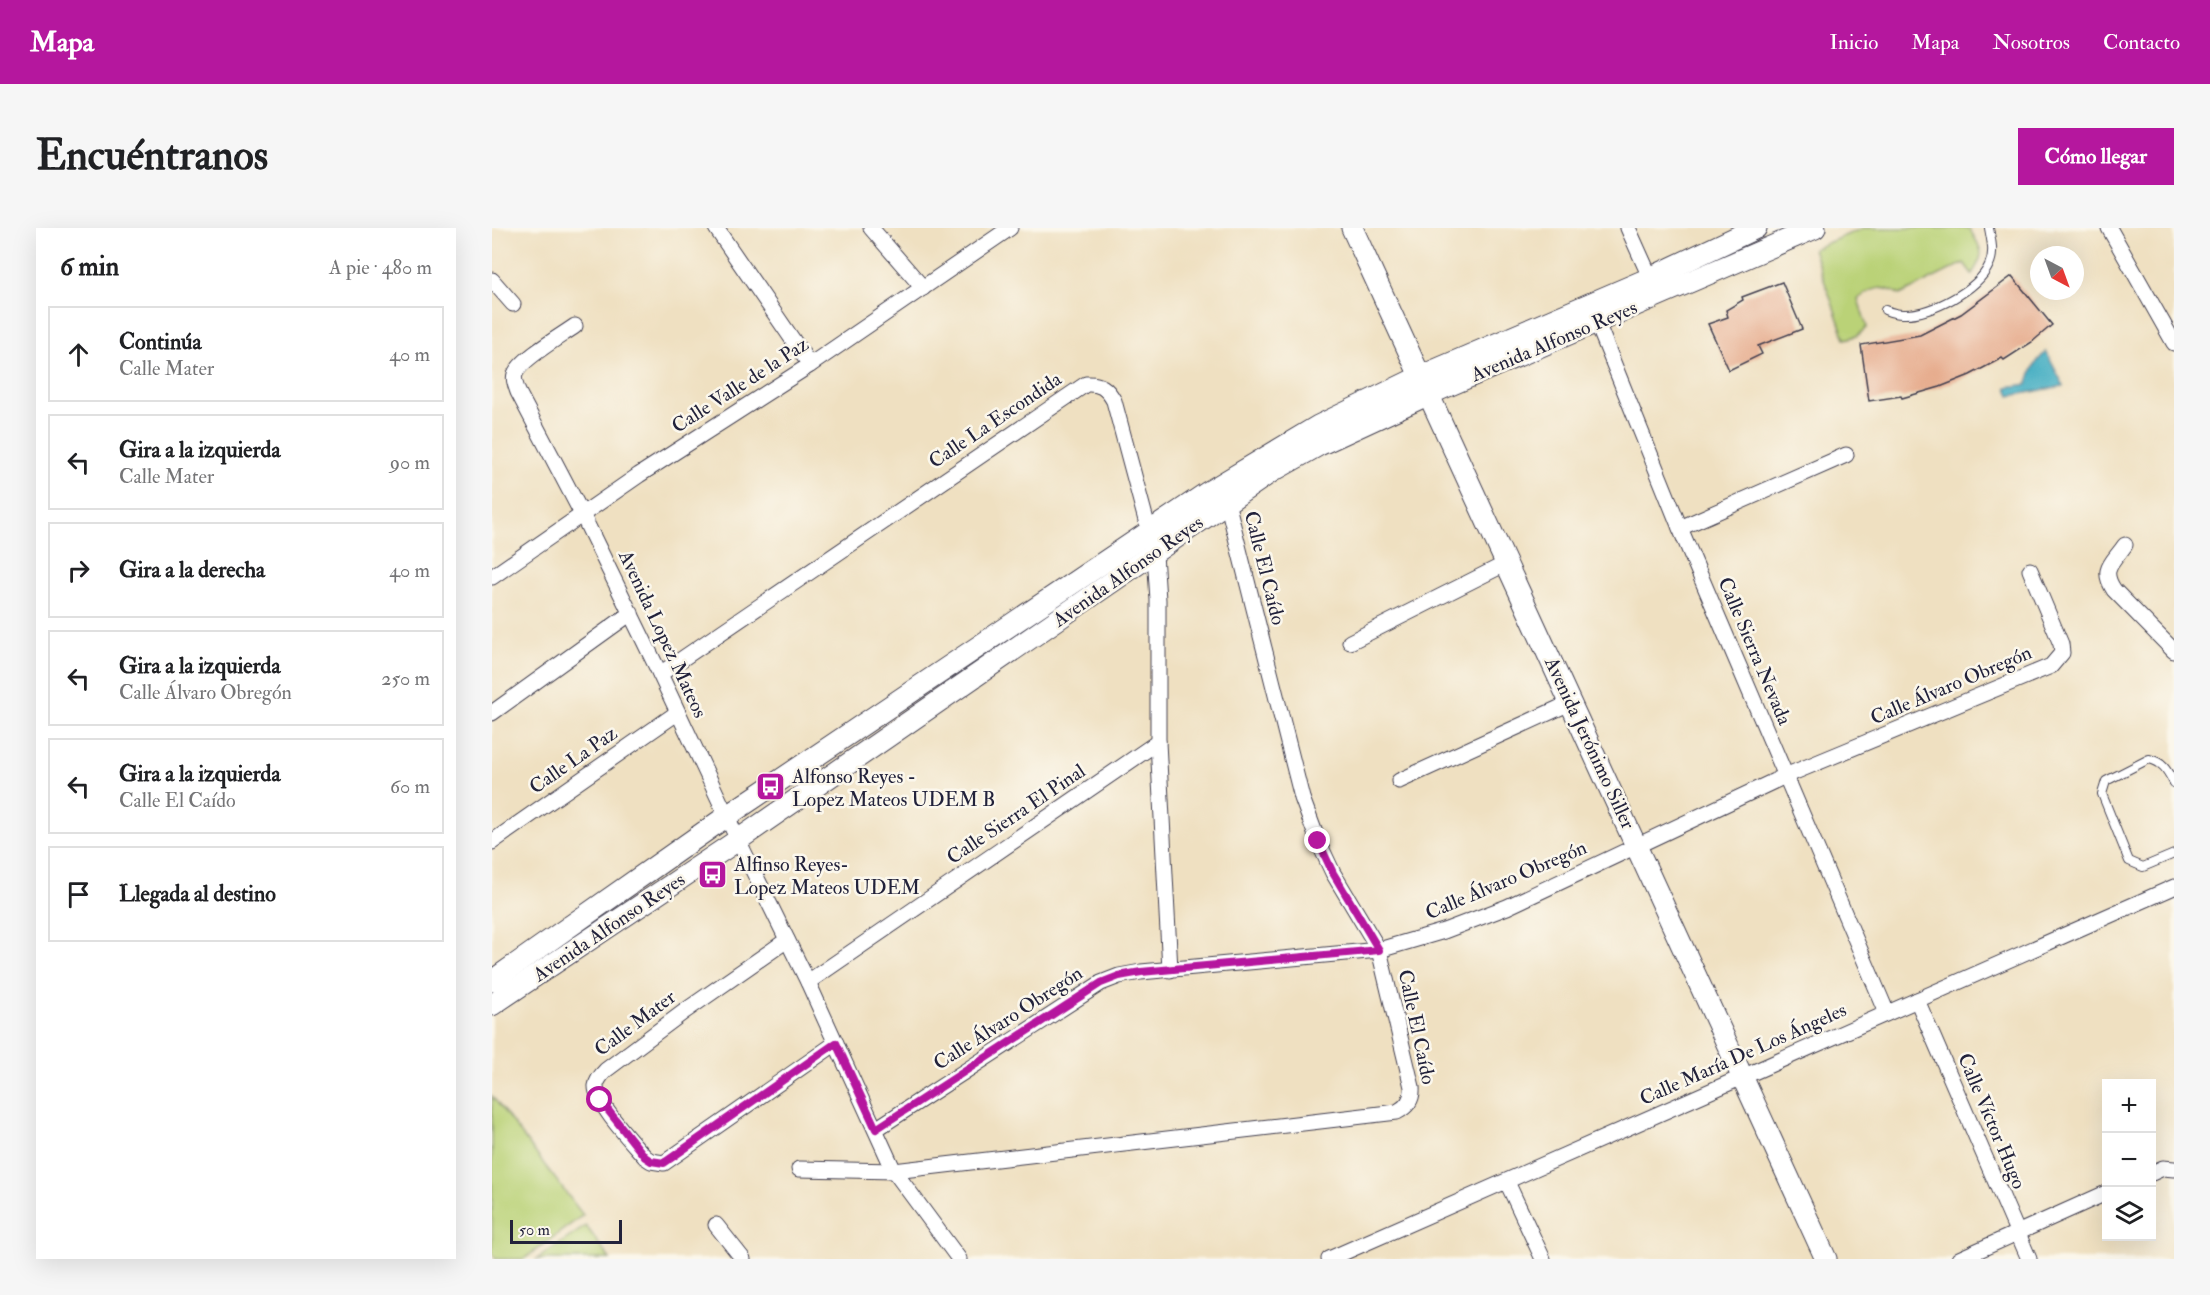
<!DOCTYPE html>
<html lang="es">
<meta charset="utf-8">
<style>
body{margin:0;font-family:"IM FELL Double Pica",serif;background:#f6f6f6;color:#202124}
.controls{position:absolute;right:18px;bottom:18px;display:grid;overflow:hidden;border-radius:0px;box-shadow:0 6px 24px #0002}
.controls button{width:54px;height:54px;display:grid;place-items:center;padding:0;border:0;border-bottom:2px solid #e0e0e0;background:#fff;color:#202124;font:30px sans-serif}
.compass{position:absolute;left:1538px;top:18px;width:54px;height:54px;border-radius:50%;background:#fff;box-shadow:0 6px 24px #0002;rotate:139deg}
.scale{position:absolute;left:18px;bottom:15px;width:112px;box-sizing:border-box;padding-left:6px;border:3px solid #22223b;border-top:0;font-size:16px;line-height:21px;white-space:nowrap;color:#22223b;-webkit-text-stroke:4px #fbf7ec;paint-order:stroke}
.stop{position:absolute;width:18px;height:18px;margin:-14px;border:4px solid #b5179e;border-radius:50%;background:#fff}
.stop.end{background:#b5179e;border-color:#fff;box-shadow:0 2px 6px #0008}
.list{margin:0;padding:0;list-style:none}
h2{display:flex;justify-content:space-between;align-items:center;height:78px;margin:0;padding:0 24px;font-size:26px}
h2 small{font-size:20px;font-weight:400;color:#757577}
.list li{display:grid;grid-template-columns:39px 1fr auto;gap:18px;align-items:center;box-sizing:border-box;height:96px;margin:0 12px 12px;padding:0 12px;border:2px solid #e0e0e0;border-radius:0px}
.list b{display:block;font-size:22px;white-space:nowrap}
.list p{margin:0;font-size:20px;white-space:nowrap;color:#757577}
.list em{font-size:20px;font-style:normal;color:#757577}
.icon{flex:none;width:33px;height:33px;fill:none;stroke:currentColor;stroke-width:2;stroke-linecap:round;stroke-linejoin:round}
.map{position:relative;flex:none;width:1682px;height:1031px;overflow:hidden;border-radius:0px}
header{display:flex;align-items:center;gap:36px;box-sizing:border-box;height:84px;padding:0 30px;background:#b5179e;color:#fff}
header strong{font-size:28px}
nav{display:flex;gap:33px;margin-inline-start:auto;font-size:21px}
.intro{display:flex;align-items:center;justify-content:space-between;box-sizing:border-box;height:144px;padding:0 36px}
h1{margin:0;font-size:42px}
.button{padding:15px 27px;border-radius:0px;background:#b5179e;color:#fff;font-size:21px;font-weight:700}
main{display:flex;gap:36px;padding:0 36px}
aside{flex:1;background:#fff;border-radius:0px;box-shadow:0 6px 24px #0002}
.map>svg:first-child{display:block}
.green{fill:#bad277;stroke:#6e7a59;stroke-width:1.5}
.water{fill:#43adc2;stroke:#32687e;stroke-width:1.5}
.building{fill:#e6aa8b}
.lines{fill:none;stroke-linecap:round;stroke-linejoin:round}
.lane-casing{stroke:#413e4f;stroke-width:10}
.street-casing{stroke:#413e4f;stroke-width:17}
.secondary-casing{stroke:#413e4f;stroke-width:23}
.lane{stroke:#fff;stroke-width:8}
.street{stroke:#fff;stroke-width:15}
.secondary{stroke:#fff;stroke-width:21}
.route{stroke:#b5179e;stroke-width:8}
.labels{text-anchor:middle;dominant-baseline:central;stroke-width:5;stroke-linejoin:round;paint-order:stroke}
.street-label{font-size:20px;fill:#22223b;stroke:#fbf7ec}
.poi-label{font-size:20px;fill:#22223b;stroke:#fbf7ec;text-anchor:start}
</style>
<header>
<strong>Mapa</strong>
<nav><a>Inicio</a><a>Mapa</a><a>Nosotros</a><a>Contacto</a></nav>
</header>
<div class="intro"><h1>Encuéntranos</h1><a class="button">Cómo llegar</a></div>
<main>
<aside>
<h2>6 min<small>A pie · 480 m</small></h2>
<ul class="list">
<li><svg class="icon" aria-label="ahead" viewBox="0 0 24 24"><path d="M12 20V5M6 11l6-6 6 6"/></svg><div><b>Continúa</b><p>Calle Mater</p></div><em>40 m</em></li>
<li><svg class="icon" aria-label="left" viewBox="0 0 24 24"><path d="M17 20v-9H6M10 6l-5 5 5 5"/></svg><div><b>Gira a la izquierda</b><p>Calle Mater</p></div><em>90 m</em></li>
<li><svg class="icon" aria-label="right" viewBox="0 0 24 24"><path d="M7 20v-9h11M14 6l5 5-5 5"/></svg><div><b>Gira a la derecha</b></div><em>40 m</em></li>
<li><svg class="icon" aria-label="left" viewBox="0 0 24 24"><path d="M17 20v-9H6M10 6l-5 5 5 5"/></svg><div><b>Gira a la izquierda</b><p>Calle Álvaro Obregón</p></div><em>250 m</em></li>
<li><svg class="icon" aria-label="left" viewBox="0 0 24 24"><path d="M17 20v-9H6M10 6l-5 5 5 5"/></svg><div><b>Gira a la izquierda</b><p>Calle El Caído</p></div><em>60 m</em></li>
<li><svg class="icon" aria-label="arrive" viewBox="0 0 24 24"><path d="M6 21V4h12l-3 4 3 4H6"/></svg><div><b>Llegada al destino</b></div></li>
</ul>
</aside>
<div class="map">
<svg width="1682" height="1031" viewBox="0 0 1682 1031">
<rect width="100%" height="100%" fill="#fbf7ec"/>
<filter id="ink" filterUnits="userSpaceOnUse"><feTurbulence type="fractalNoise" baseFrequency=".0167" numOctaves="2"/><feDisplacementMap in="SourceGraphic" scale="12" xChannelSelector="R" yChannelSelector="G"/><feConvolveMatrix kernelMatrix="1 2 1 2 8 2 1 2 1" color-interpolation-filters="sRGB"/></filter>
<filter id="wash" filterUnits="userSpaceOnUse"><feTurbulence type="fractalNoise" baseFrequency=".008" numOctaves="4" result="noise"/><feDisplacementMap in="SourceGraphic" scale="24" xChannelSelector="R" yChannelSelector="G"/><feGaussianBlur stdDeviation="1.35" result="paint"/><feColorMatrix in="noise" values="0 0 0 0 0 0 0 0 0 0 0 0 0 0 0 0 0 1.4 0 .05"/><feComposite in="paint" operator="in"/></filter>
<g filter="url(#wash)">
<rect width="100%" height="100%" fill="#efe0c1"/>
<g class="green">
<path d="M1371 0H1477C1489 21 1495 24 1480 46L1472 35 1408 67C1390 56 1383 59 1366 71L1375 99 1365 108 1353 111 1321 21Z"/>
<path d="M0 868 91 987 32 1031H4L0 1026Z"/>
<path d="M94 998 118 1031H45Z"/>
</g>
<path class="water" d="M1554 124 1572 158 1518 168 1515 159 1536 156C1539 142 1543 134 1554 124Z"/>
<g id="blocks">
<g class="building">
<path d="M1520 48 1560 97 1540 114 1512 132 1510 130 1478 147 1448 159 1410 170 1409 168 1377 173 1369 117 1428 107 1469 86Z"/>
<path d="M1290 54 1310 101 1266 118 1270 126 1237 142 1216 96 1236 89 1234 82 1251 72 1250 69Z"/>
</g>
</g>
</g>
<g filter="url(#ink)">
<use href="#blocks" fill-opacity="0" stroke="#413e4f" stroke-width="1.5"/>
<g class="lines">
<defs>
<g id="lane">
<path d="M1393 82C1398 84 1405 86 1411 86 1438 87 1486 62 1497 37 1503 25 1499 12 1497 0"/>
<path d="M1682 555C1675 542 1671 534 1657 531L1614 553 1610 566 1637 633 1651 639 1682 626"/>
</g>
<g id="street">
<path d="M224 0 318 137"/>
<path d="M379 0 431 60"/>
<path d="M1136 0 1162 58"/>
<path d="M1617 0 1682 115"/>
<path d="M0 52 21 76"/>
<path d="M1102 87 1188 300 1395 785"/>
<path d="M83 98C69 108 29 131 23 146 21 152 24 158 26 164L90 286 168 446 246 612 316 754 402 943 467 1031"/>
<path d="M1188 300 1354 227"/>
<path d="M1633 317C1620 336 1608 341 1622 362L1682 423"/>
<path d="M0 349 147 247 318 137 518 0"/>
<path d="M858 414 1015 335"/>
<path d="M168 446 594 156C608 155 615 160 622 173L663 326 666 372V514L678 742"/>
<path d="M0 485 139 385"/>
<path d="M907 553 1078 475"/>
<path d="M0 614 185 485"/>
<path d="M295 712 193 783 114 842C110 846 105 851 104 858 103 875 141 915 153 929L159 933 172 935 344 815"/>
<path d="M316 754 666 514"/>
<path d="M1425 772 1537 1031"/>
<path d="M384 901 609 755 627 748 649 744 887 722 952 703 1015 679 1293 548 1559 438 1570 425 1569 416 1538 342"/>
<path d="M307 941 402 943 905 884C915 879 921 871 920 859L887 722 841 645 826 613 810 570 735 274"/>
<path d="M1660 945 1671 940 1682 941"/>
<path d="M1015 954 1051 1031"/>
<path d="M224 997 251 1031"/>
<path d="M837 1031 1682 659"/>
<path d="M1467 1031 1614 965"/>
</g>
<g id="secondary">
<path d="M860 0 1334 1031"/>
<path d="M0 753 235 588 716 264 826 198 927 149 1158 50 1264 0"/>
<path d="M0 777 246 612 779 244 827 217 935 167 1323 0"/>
</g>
</defs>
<use href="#lane" class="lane-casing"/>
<use href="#street" class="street-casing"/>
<use href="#secondary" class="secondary-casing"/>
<use href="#lane" class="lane"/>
<use href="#street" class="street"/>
<use href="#secondary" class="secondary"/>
</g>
</g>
<g class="lines" filter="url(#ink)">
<path class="route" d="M108 872 153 929 159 933 172 935 344 815 384 901 609 755 627 748 649 744 887 722 841 645 826 613"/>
</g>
<defs>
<symbol id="bus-square" viewBox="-11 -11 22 22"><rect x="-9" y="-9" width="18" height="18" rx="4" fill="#b5179e" stroke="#fbf7ec"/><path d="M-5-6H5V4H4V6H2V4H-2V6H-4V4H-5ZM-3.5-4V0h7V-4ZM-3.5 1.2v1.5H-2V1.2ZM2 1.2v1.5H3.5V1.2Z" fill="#fff"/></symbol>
</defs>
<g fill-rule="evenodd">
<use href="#bus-square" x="262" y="542" width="33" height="33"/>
<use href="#bus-square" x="204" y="630" width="33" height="33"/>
</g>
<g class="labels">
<g class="street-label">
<text transform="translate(1062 113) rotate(-23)">Avenida Alfonso Reyes</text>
<text transform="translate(248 157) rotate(-33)">Calle Valle de la Paz</text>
<text transform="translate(503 192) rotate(-34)">Calle La Escondida</text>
<text transform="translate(773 340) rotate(76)">Calle El Caído</text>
<text transform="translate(636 343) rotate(-35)">Avenida Alfonso Reyes</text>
<text transform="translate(171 406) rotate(65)">Avenida Lopez Mateos</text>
<text transform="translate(1263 423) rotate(67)">Calle Sierra Nevada</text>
<text transform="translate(1459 457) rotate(-23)">Calle Álvaro Obregón</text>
<text transform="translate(1098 515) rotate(65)">Avenida Jerónimo Siller</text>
<text transform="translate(81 532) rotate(-35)">Calle La Paz</text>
<text transform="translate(524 586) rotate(-34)">Calle Sierra El Pinal</text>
<text transform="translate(1014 652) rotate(-23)">Calle Álvaro Obregón</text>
<text transform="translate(117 699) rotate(-34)">Avenida Alfonso Reyes</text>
<text transform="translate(516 790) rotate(-33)">Calle Álvaro Obregón</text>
<text transform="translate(143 795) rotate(-37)">Calle Mater</text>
<text transform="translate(925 799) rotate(78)">Calle El Caído</text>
<text transform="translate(1251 826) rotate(-24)">Calle María De Los Ángeles</text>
<text transform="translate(1500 893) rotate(67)">Calle Víctor Hugo</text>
</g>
<g class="poi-label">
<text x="300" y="548">Alfonso Reyes -<tspan x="300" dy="23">Lopez Mateos UDEM B</tspan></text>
<text x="242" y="636">Alfinso Reyes-<tspan x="242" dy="23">Lopez Mateos UDEM</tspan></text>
</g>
</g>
</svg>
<div class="controls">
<button>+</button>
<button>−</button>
<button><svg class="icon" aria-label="layers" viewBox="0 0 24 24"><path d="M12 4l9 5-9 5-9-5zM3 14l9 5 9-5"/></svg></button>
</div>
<svg class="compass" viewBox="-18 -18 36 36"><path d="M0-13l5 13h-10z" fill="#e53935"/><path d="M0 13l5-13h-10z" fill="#757577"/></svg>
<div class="scale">50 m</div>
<div class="stop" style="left:108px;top:872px"></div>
<div class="stop end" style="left:826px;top:613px"></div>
</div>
</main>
